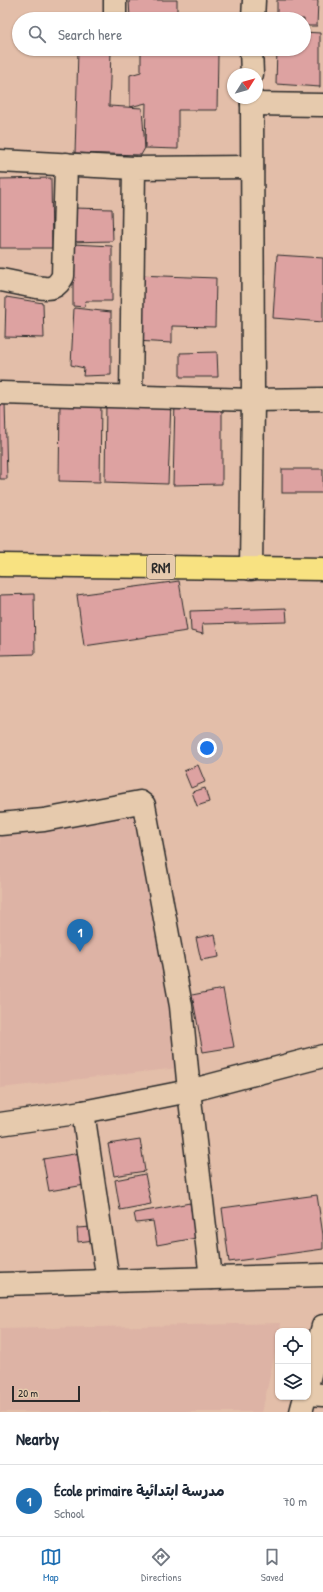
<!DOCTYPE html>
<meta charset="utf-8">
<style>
body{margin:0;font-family:"Patrick Hand","Playpen Sans Arabic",sans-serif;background:#f6f6f7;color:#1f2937}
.controls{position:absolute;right:12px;bottom:12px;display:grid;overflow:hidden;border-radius:8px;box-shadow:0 1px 3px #0004}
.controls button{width:36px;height:36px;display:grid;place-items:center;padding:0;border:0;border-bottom:1px solid #e0e1e3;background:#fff;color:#1f2937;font:20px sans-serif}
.compass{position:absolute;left:227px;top:68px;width:36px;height:36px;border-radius:50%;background:#fff;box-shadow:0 1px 3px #0004;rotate:53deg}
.scale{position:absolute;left:12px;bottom:10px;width:68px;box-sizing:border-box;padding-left:4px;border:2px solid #2b2b2b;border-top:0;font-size:11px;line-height:14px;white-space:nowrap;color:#2b2b2b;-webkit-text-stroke:3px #e6caad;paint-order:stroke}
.you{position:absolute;left:207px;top:748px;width:14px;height:14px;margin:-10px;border:3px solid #fff;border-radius:50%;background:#1a73e8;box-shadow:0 0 0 6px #1a73e833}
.badge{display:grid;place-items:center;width:26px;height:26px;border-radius:50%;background:#1f6fb2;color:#fff;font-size:13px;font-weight:700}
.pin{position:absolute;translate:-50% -33px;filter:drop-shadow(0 1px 2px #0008)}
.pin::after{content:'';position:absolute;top:21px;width:14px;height:12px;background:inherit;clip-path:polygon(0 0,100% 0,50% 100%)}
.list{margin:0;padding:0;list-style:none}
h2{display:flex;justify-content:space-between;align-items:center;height:52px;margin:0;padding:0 16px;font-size:17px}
h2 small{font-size:13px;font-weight:400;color:#747a83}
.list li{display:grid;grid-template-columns:26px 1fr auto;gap:12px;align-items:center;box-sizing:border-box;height:72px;padding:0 16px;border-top:1px solid #e0e1e3}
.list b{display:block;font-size:15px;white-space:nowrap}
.list p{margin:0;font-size:13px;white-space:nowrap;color:#747a83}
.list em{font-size:13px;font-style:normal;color:#747a83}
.icon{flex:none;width:22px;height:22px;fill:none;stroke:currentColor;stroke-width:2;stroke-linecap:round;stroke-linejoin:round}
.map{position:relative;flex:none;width:323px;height:1412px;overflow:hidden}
.search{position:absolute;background:#fff;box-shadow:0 1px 3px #0004;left:12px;right:12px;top:12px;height:44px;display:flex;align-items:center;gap:10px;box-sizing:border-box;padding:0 14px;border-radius:22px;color:#747a83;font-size:15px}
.sheet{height:124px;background:#fff}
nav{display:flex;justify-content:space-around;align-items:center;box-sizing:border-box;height:56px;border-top:1px solid #e0e1e3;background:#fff;font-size:11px;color:#747a83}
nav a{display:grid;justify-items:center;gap:2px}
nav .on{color:#1f6fb2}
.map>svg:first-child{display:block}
.built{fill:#ddb3a5}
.building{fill:#dda2a1;stroke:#2b2b2b}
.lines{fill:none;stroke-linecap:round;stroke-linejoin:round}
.minor-casing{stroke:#2b2b2b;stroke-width:25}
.highway-casing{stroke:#2b2b2b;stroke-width:25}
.minor{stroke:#e6caad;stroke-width:22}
.highway{stroke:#f8e281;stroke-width:22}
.labels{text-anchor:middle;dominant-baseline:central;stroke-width:3;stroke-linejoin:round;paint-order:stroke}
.shield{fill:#e6caad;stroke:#635b52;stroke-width:1}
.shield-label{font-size:14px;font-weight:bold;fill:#2b2b2b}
</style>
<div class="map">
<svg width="323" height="1412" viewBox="0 0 323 1412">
<rect width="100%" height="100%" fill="#e3bea9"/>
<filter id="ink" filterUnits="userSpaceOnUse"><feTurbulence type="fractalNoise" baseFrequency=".025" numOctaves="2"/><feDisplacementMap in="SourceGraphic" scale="8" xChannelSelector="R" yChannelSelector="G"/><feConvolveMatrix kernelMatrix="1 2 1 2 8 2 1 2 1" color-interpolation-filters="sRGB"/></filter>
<g filter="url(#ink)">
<g class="built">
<path d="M140 812 178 1068 0 1088V836Z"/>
<path d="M281 1323 280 1331H278V1339L262 1412H0V1329Z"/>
</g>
<g class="building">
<path d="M129 0H177V19H130Z"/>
<path d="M277 0H318L317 26H304V19H277Z"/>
<path d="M304 32 320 33V87L276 84 277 49H304Z"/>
<path d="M78 51 111 52 109 106 142 108 145 148 141 155 75 153Z"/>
<path d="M141 52 218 54 217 110H178V149L145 148 146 103 130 107V75L141 72Z"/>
<path d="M51 178 52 248H0V179Z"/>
<path d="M74 208 112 209 113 241 68 242Z"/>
<path d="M73 244 112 246V301H86L84 307 73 306Z"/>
<path d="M277 255 323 258V322L273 318Z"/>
<path d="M137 275 216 278 215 327 172 326V343L135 341Z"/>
<path d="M6 297 43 303 44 338 5 337Z"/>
<path d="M74 308 111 312V375L83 376 84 368 71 365Z"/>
<path d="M217 352 218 377H180V353Z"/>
<path d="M101 401 100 482 59 481 60 402Z"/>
<path d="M106 401H171L168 484 105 482Z"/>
<path d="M5 402 7 479H0V403Z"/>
<path d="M175 402 222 404V484L173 485Z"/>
<rect x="282" y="469" width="41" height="24"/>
<path d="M179 581 187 631 84 646 77 595Z"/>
<path d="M34 594 35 654 0 655V595Z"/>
<path d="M286 608 287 622 202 624 203 634 191 631 190 611Z"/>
<path d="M198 765 205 782 191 788 184 771Z"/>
<path d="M205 788 209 802 197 806 192 792Z"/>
<path d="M215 934 219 957 201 960 196 938Z"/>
<path d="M223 989 234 1047 203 1052 192 995Z"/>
<path d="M140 1139 145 1171 114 1176 108 1144Z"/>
<path d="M80 1153 85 1185 49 1191 43 1159Z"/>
<path d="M145 1174 151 1204 120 1210 115 1180Z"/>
<path d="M317 1195 323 1235V1249L229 1262 222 1208Z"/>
<path d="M190 1203 196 1238 157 1245 153 1221 136 1223 134 1213Z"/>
<path d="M92 1227 94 1240 78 1242 77 1228Z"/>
</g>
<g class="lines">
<defs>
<g id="minor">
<path d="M115 19V0"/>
<path d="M253 19 254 0"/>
<path d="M251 49 252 74"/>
<path d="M252 104 323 105"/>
<path d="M0 161 134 168"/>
<path d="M0 280C11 281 44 291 53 287 58 285 60 281 63 276L66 164"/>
<path d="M0 393 253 400 323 399"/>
<path d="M131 396 134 168 252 167"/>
<path d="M251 569 253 400 252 98"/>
<path d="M0 824 44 820 140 802 144 805 181 1006 189 1091 211 1278"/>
<path d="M83 1112 108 1281"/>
<path d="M0 1124 83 1112 189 1091 323 1056"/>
<path d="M0 1284 323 1275"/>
<path d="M308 1382 323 1326"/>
<path d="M308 1394 323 1395"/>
<path d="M301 1412 305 1397"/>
</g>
<path id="highway" d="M0 565 323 569"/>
</defs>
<use href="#minor" class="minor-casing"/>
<use href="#highway" class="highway-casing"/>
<use href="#minor" class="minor"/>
<use href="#highway" class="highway"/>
</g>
</g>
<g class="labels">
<rect class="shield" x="147" y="555" width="28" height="24" rx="3"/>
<g class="shield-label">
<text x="161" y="567">RN1</text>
</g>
</g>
</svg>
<div class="controls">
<button><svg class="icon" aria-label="locate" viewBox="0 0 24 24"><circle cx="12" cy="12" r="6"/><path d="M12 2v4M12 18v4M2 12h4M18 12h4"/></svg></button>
<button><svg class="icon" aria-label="layers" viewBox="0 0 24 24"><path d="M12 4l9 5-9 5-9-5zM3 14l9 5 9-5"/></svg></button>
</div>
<svg class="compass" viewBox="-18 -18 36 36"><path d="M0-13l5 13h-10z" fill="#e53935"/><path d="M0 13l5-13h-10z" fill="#747a83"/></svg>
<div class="scale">20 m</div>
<div class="you"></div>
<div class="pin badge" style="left:80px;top:952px">1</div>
<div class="search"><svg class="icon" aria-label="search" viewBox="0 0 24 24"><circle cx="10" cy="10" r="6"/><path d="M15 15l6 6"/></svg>Search here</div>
</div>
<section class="sheet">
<h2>Nearby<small></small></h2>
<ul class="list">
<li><span class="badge">1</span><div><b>École primaire مدرسة ابتدائية</b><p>School</p></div><em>70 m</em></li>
</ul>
</section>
<nav>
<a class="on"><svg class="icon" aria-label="map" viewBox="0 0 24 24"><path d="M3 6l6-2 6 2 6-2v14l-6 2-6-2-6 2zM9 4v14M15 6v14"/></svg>Map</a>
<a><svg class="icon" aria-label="directions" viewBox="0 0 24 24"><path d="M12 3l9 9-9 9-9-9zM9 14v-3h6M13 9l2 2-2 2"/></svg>Directions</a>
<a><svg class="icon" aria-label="saved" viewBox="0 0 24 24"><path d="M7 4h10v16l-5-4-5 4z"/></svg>Saved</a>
</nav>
